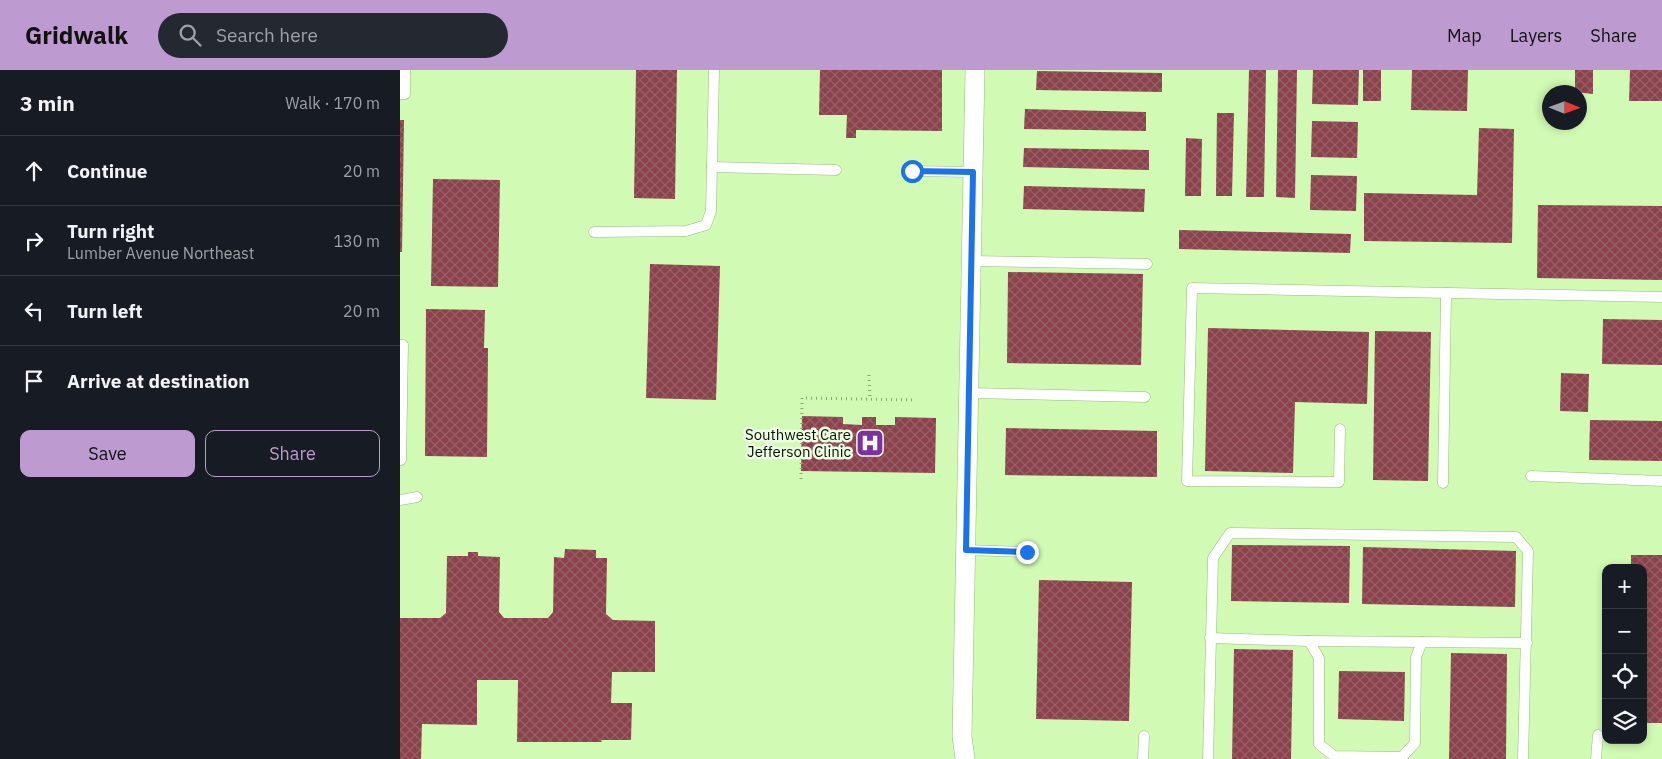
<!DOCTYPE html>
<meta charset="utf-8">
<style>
body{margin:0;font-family:"IBM Plex Sans",sans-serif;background:#242831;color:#f1f3f6}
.controls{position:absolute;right:15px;bottom:15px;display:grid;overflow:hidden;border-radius:10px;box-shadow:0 2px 8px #0003}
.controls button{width:45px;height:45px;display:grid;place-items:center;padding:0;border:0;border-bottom:1px solid #363941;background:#171b24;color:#f1f3f6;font:25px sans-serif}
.compass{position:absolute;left:1142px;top:15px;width:45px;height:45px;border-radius:50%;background:#171b24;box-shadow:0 2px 8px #0003;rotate:91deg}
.stop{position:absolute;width:15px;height:15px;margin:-11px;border:4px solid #1a73e8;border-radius:50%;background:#fff}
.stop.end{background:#1a73e8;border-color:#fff;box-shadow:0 1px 5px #0008}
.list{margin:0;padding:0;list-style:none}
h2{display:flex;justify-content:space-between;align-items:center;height:65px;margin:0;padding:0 20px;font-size:21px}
h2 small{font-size:16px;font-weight:400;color:#9ea1a6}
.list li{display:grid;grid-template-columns:32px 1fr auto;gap:15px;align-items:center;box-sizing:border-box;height:70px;padding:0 20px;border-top:1px solid #363941}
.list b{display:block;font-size:19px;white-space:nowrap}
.list p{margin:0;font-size:16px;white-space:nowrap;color:#9ea1a6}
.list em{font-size:16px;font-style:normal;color:#9ea1a6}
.actions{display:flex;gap:10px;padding:15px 20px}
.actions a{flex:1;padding:11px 0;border:1px solid #bd9bd0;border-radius:10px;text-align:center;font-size:18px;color:#bd9bd0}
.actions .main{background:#bd9bd0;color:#111}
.icon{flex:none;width:28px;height:28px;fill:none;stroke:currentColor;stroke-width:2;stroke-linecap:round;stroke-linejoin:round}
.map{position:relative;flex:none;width:1262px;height:689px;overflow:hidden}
header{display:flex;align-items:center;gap:30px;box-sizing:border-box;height:70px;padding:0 25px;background:#bd9bd0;color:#111}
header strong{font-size:24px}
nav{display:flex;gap:28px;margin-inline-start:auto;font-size:18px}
.search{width:350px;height:45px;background:#242831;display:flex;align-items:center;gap:12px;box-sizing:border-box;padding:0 18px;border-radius:28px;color:#9ea1a6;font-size:19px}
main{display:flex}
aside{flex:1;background:#171b24}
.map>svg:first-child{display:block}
.building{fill:url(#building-cross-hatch)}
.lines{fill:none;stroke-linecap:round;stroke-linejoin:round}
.service-casing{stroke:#95bc79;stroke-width:11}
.minor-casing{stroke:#95bc79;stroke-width:20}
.path{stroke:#89a875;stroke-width:3;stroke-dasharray:1 4;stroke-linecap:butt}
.service{stroke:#fff;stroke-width:10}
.minor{stroke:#fff;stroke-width:19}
.route{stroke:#1a73e8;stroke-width:6}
.labels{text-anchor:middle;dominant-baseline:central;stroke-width:5;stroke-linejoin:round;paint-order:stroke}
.poi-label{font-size:15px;fill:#051200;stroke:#eefee3;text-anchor:end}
</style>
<header>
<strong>Gridwalk</strong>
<div class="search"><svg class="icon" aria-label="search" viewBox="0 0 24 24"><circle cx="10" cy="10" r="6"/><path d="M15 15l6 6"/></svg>Search here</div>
<nav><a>Map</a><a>Layers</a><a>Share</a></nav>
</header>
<main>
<aside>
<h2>3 min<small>Walk · 170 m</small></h2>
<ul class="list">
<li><svg class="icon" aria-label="ahead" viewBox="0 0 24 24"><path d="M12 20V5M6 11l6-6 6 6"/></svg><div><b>Continue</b></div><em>20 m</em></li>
<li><svg class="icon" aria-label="right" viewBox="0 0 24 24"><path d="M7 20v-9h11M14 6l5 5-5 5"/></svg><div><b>Turn right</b><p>Lumber Avenue Northeast</p></div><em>130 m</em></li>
<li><svg class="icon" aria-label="left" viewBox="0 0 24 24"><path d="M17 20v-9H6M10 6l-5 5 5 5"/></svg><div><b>Turn left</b></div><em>20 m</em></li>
<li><svg class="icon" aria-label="arrive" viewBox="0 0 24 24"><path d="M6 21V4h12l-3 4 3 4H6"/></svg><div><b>Arrive at destination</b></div></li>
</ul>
<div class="actions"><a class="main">Save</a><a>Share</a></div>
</aside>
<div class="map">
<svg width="1262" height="689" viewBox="0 0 1262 689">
<defs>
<pattern id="building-cross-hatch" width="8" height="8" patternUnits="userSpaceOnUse" patternTransform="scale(1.25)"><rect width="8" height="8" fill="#8c424d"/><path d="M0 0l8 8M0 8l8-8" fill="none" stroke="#966066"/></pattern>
</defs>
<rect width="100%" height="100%" fill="#d1fab4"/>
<g class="building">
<path d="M236 0H277L275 129 234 128Z"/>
<path d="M420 0H542V61L456 60V68H446L447 45H419Z"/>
<path d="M849 0H866L864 127H846Z"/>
<path d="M878 0H897L895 128 876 127Z"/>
<path d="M913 0H959L958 35 912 34Z"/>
<rect x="963" y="0" width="18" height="31"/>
<path d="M1012 0H1068L1067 41 1011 40Z"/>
<path d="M1175 0H1193V24L1175 22Z"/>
<path d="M1230 0H1262V31H1229Z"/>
<path d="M637 1 762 3V22L636 20Z"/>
<path d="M625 39 746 42V61L624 59Z"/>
<path d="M817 43H834L832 126H816Z"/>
<path d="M0 50H4L2 182H0Z"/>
<path d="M912 51 958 52 957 88 911 87Z"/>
<path d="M1079 58 1114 59 1112 173 964 171V123L1077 125Z"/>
<path d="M786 68 802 69 801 126H785Z"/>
<path d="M624 78 749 80V100L623 97Z"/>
<path d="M911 105 957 106 956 141 910 140Z"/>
<path d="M33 109 100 110 98 217 31 216Z"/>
<path d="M624 116 745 119 744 142 623 139Z"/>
<path d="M1138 135 1262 136V210L1137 208Z"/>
<path d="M779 160 951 164 950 183 779 179Z"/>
<path d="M250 194 320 196 316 330 246 328Z"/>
<path d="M608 202 743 204 741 295 607 293Z"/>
<path d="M26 239 85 240 84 278H88L87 387 25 386Z"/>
<path d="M1203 249 1262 250V295L1202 294Z"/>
<path d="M808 258 969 262 967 334 895 332 893 403 805 401Z"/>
<path d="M975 261 1031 262 1028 411 973 410Z"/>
<path d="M1161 303 1189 304 1188 342 1160 341Z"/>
<path d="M402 346 443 347V354L462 355V347H476V355H495V347L536 348 535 403 401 401Z"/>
<path d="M1190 350 1262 351V391L1189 390Z"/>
<path d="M606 358 757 361V407L605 405Z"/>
<path d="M832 475 950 476 949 533 831 531Z"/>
<path d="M963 477 1116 481 1115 537 962 534Z"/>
<path d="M165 479 196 480V488H207L206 544 213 550 255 551V602H212L211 633H232L231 670H201L202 672H117L118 610H77V655L22 654 21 689H0V548H40L46 543 47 486H68V482H78V486L100 487 99 542 104 548H148L153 542 154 487 164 488Z"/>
<path d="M1231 485H1262V653H1243V498H1231Z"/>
<path d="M639 510 732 512 729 651 636 649Z"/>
<path d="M834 579 893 580 891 689H832Z"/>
<path d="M1051 583 1107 584 1106 689H1049Z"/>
<path d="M939 601 1005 602 1004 651 938 649Z"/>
</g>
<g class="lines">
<defs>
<g id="service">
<path d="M0 24H5V0"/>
<path d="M312 97 436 100"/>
<path d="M512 101 573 102"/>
<path d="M194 162 286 161 306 155 311 141 314 0"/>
<path d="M571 191 747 194"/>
<path d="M0 275H3L1 390"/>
<path d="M569 323 745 327"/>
<path d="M940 359 939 412 787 411 792 218 1262 227"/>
<path d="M1131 406 1262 411"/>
<path d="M1043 413 1046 223"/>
<path d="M0 430 17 427"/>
<path d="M566 480 627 482"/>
<path d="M810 568 909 571 919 588V674L934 686 1002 687 1015 673 1016 587 1022 572 1127 573"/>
<path d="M909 571 1022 572"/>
<path d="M743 689 744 666"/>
<path d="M808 689 813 488 830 463 1116 467 1128 481 1123 689"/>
<path d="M1196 689 1198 665"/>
</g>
<path id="minor" d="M565 689 562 666 575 0"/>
</defs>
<use href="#service" class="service-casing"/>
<use href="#minor" class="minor-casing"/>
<g class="path">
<path d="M469 305 470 329"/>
<path d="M401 409 402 328 515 330"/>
</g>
<use href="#service" class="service"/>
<use href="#minor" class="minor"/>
</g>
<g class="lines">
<path class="route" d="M512 101 573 102 566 480 627 482"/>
</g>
<defs>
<symbol id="hospital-square" viewBox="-11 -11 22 22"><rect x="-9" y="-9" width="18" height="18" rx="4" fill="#7d30a2" stroke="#eefee3"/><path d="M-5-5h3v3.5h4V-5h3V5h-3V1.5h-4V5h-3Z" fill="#fff"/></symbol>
</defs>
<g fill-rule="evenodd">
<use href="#hospital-square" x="454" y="357" width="32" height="32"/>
</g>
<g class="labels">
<g class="poi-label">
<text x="451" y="364">Southwest Care<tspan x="451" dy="17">Jefferson Clinic</tspan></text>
</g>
</g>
</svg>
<div class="controls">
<button>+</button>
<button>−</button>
<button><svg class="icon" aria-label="locate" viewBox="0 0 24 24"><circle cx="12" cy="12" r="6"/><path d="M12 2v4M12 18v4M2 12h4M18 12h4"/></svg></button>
<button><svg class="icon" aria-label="layers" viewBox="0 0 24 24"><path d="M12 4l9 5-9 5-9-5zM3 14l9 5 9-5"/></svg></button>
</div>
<svg class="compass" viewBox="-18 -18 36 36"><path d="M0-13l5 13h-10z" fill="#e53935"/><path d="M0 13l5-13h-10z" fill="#9ea1a6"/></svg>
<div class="stop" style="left:512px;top:101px"></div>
<div class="stop end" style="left:627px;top:482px"></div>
</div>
</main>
